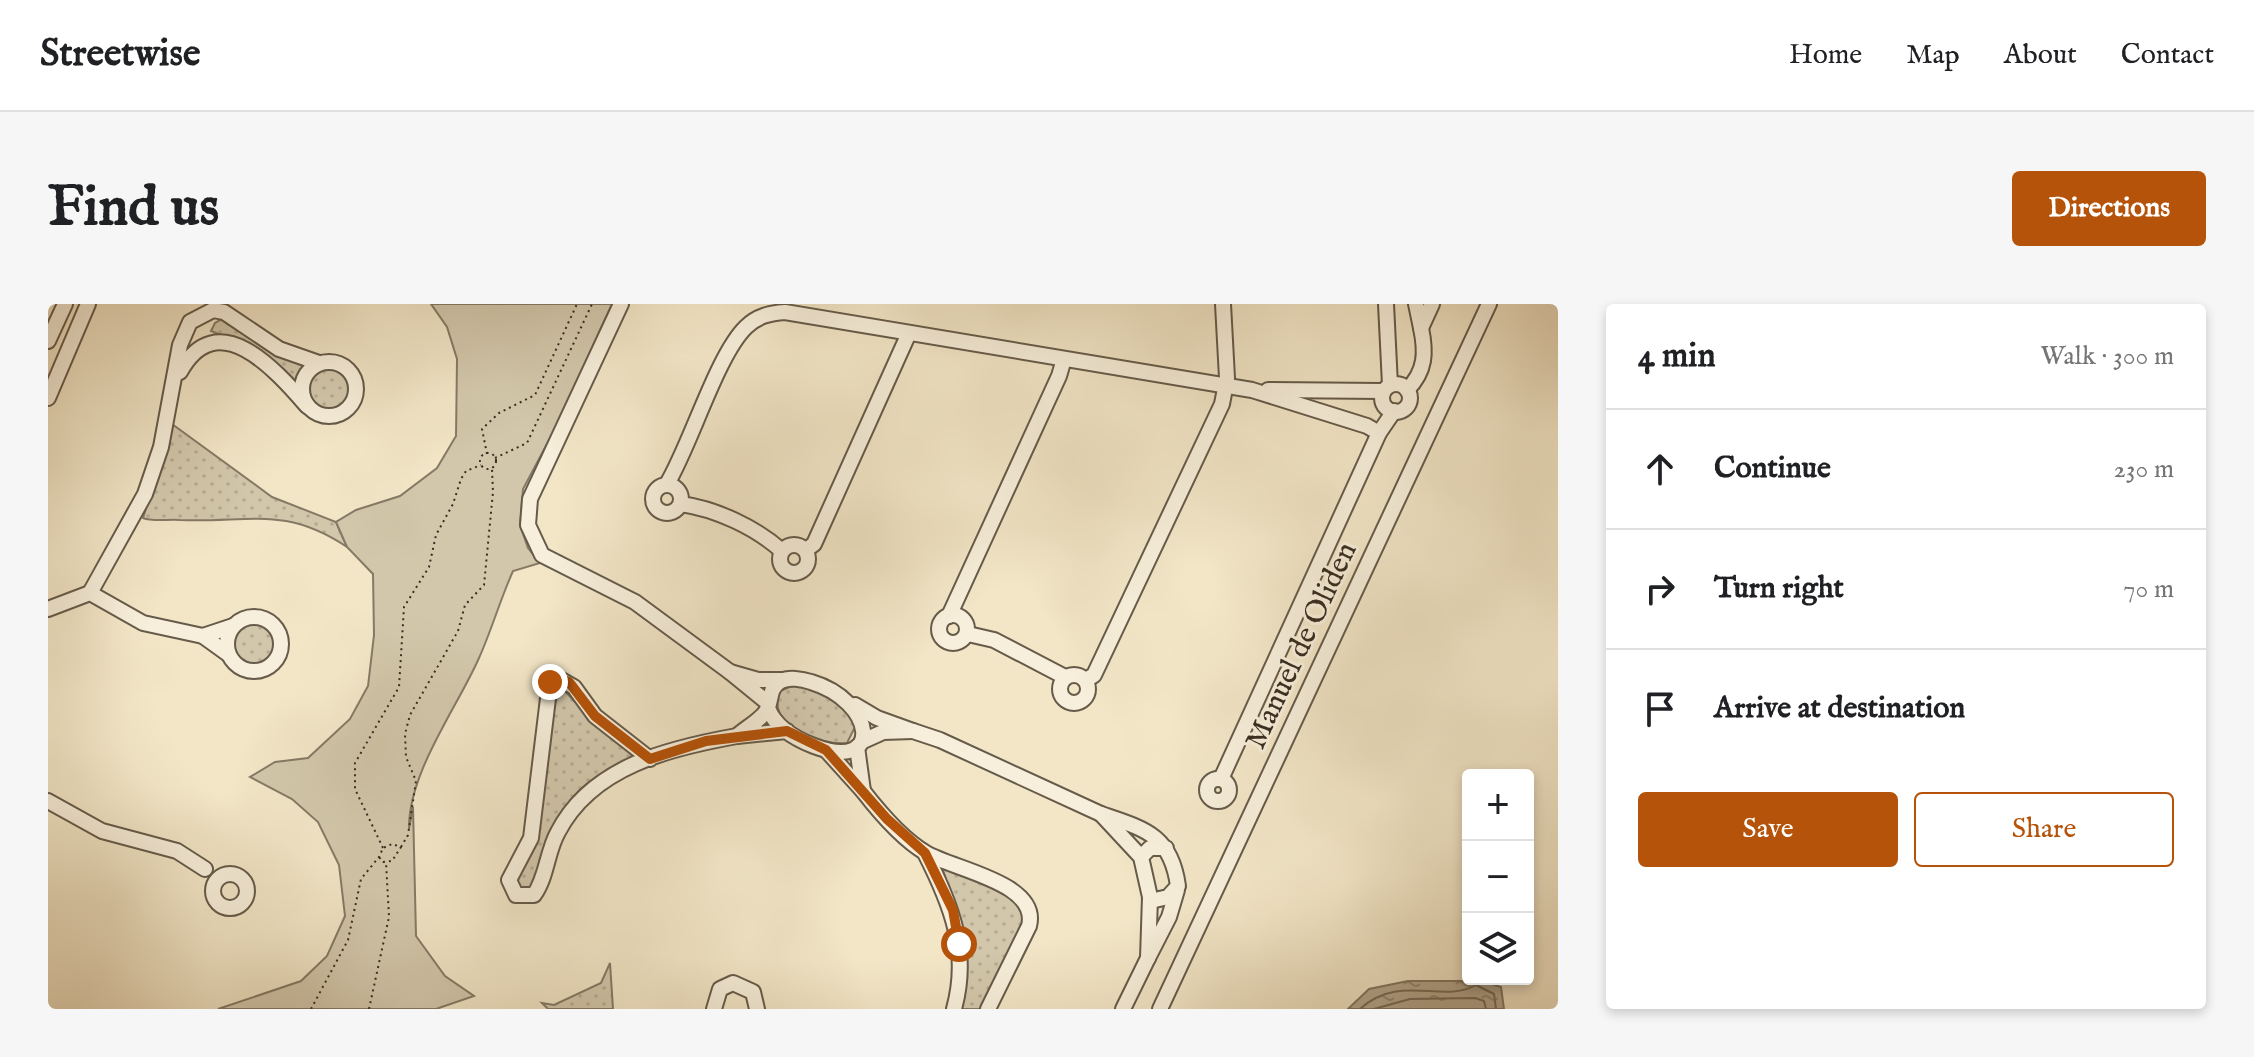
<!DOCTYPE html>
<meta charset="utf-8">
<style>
body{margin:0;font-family:"IM FELL English",serif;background:#f6f6f6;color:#202124}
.controls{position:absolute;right:24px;bottom:24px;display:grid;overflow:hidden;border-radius:8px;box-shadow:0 4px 12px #0003}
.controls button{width:72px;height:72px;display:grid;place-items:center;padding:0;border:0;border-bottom:2px solid #e0e0e0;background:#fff;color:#202124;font:40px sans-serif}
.stop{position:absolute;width:24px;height:24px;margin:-18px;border:6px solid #b45309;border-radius:50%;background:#fff}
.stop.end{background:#b45309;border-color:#fff;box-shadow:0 2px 8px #0008}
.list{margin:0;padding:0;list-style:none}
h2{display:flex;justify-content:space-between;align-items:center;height:104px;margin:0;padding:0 32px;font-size:34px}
h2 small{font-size:26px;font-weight:400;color:#757577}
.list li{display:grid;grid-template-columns:52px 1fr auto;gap:24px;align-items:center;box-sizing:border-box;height:120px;padding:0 32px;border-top:2px solid #e0e0e0}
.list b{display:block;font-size:30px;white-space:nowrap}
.list em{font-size:26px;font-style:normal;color:#757577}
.actions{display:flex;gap:16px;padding:24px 32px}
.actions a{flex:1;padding:18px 0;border:2px solid #b45309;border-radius:8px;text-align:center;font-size:28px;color:#b45309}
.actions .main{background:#b45309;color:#fff}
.icon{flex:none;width:44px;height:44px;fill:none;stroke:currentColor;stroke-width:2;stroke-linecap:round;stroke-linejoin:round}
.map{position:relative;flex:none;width:1510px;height:705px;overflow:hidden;border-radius:8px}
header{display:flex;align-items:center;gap:48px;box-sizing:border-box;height:112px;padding:0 40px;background:#fff;border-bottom:2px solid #e0e0e0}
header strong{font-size:38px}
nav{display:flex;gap:44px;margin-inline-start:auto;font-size:28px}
.intro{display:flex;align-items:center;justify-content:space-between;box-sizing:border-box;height:192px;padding:0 48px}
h1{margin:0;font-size:56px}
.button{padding:20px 36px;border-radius:8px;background:#b45309;color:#fff;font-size:28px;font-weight:700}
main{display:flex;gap:48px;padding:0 48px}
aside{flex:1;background:#fff;border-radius:8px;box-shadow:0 4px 12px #0003}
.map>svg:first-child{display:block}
.grass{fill:url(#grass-dots);stroke:#857a66;stroke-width:2}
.park{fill:#d2c7ab;stroke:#857a66;stroke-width:2}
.water{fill:url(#water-ripples);stroke:#827662;stroke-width:2}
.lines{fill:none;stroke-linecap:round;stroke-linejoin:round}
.shore{stroke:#766a57;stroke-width:2}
.minor-casing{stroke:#665b4a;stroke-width:18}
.path{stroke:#382d20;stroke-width:2;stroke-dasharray:2 4;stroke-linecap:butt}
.minor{stroke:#f7efdb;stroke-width:14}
.route{stroke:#b45309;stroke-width:10}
.labels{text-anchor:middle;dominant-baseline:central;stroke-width:6;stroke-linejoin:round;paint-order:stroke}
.street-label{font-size:30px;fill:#382d20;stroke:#f7efdb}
</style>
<header>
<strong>Streetwise</strong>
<nav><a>Home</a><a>Map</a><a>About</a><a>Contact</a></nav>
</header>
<div class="intro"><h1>Find us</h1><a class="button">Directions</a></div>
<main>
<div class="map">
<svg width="1510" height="705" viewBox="0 0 1510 705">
<defs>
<pattern id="grass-dots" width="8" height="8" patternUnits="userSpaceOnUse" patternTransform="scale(2)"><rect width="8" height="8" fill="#d2c7ab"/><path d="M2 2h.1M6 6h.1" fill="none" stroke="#b5ab93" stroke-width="1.8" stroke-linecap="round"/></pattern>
<pattern id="water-ripples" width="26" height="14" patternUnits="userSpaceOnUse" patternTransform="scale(2)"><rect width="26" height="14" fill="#b3a78e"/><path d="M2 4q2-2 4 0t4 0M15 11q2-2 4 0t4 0" fill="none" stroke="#938874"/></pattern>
</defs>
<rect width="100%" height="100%" fill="#f2e6c7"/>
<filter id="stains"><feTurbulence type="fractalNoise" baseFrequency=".0025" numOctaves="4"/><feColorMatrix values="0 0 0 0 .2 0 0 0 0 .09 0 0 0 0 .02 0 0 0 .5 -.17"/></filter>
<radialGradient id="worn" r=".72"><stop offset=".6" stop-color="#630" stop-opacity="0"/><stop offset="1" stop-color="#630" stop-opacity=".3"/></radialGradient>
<g class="grass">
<path d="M174 15 259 60 247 76 212 47 163 27 167 19Z"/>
<circle cx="281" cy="84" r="22"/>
<path d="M124 120 224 193 288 218 299 243C236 201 201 219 132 216 120 215 105 218 95 214Z"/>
<circle cx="206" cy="339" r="22"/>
<path d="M749 380 787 391 808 421 799 439C771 441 718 424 732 387Z"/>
<path d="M511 381 554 426 581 445 584 452C571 462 555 468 541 478 506 505 499 543 486 582L473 588 466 573 475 561 502 384Z"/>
<path d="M894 563 964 590 979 615 934 705H912L918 648 915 628Z"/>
<path d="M562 659 565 705H500L494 699 506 701 553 679Z"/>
</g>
<path class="park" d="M383 0H564L508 123 475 185 472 221 480 244 492 259 465 267C452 296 444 325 431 354 409 404 360 469 361 525L365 503 368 632 397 672 426 692 388 705H170L253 677 279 652 297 612 291 561 270 518 244 495 202 473 227 458 260 454 302 415 320 382 326 331 325 270 299 243 288 218 308 206 352 192 389 164 408 132 409 55 399 23Z"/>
<path class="water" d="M1360 677H1434L1453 683 1456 705H1300L1321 685Z"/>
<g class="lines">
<g class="shore">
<path d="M1312 705C1351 669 1395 700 1428 681L1446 690 1448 705"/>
<path d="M1326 705 1362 695 1427 694 1436 697 1438 705"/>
</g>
<defs>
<g id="minor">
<path d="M573 0 482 195 480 221 494 251 587 298 682 368"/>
<path d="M1338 0 1342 81"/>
<path d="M1368 0 1373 24 1384 0"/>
<path d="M0 37 17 0"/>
<circle cx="281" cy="85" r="27"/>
<path d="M132 68C169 0 227 65 259 102"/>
<circle cx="1348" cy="94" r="14"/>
<path d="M1220 86 1335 87"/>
<path d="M1359 86C1378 67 1378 48 1373 24"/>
<path d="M0 94 40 0"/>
<path d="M619 180C643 140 669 51 698 23 709 12 722 9 737 8L1204 86 1319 122 1331 129"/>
<circle cx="619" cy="195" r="14"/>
<path d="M633 200C668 205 707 223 734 247"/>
<circle cx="746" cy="255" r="14"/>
<path d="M758 246 766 240 861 29"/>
<path d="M42 289 97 190 113 143 132 41 142 18 165 6 176 8 231 45 271 59"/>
<path d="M0 305 42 289 95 319 155 332"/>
<circle cx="905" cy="325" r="14"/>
<path d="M901 312 1011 72 1016 55"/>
<circle cx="206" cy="340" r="27"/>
<path d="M920 330 946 336 1017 373"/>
<path d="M180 350 155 332 185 322"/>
<circle cx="1026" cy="385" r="14"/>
<path d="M1038 376 1046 371 1174 100 1179 74 1175 0"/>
<path d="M720 399 682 368 710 376H735"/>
<path d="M807 401 829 414 865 427 835 428 815 437"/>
<path d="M720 404C727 423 748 435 766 442 837 469 827 397 763 378 754 375 741 373 733 377 721 384 724 393 720 403 717 414 697 424 689 432L739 427"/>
<path d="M865 427 892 436 1053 510"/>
<path d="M778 446 815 487 809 443"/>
<path d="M602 455 547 412 526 383 510 374 502 378 483 534 461 576 468 591H486C499 573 499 547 510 528 544 462 622 444 689 432"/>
<circle cx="1170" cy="486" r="11"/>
<path d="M1173 475 1331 129 1346 107"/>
<path d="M815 487C832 509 854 535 878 549 907 566 992 579 981 622L940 705"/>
<path d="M0 497 54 527 129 547 157 565"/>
<path d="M877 549C903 600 922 647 906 705"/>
<path d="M1093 553 1053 510C1097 525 1123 531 1130 582L1120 593 1107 596 1102 593 1093 553 1102 544H1118"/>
<circle cx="182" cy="587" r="17"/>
<path d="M1102 593 1100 654 1121 613 1129 586"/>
<path d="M666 705 672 685 685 679 705 688 709 705"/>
<path d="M1075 705 1100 654"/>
<path d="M1112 705 1441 0"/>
</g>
</defs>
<use href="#minor" class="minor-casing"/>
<g class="path">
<circle cx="440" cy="157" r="8"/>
<path d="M439 150 434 125 451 109 487 91 529 0"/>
<path d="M447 154 479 139 544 0"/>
<path d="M353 543 360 531 368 477 358 453 357 430 362 411 410 327 417 301 436 281 445 188 444 165"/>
<path d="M335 544 307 485V459L351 383 356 303 381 263 388 231 405 200 413 175 418 167 433 161"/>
<path d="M263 705 300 636 313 575 331 553 335 544 344 540 353 543 344 557 335 558 331 553"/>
<path d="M321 705 341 613 338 558"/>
</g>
<use href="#minor" class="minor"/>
</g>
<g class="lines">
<path class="route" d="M502 378 510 374 521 378 547 412 602 455 658 437 739 427 778 446 839 515 877 549 905 606 911 640"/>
</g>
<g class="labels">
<g class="street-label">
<text transform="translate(1254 342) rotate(-65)">Manuel de Oliden</text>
</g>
</g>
<rect width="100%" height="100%" filter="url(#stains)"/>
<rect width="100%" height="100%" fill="url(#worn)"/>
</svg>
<div class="controls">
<button>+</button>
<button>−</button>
<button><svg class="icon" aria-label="layers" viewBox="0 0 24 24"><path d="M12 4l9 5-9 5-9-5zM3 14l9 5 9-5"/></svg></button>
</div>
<div class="stop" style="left:911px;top:640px"></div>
<div class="stop end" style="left:502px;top:378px"></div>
</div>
<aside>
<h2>4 min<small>Walk · 300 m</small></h2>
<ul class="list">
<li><svg class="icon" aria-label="ahead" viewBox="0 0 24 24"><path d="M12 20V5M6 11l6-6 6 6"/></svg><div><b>Continue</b></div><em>230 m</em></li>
<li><svg class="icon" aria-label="right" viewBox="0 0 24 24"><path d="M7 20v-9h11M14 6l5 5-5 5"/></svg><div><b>Turn right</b></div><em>70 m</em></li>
<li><svg class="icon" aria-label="arrive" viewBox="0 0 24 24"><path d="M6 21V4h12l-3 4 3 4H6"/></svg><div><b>Arrive at destination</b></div></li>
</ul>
<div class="actions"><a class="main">Save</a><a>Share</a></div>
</aside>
</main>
